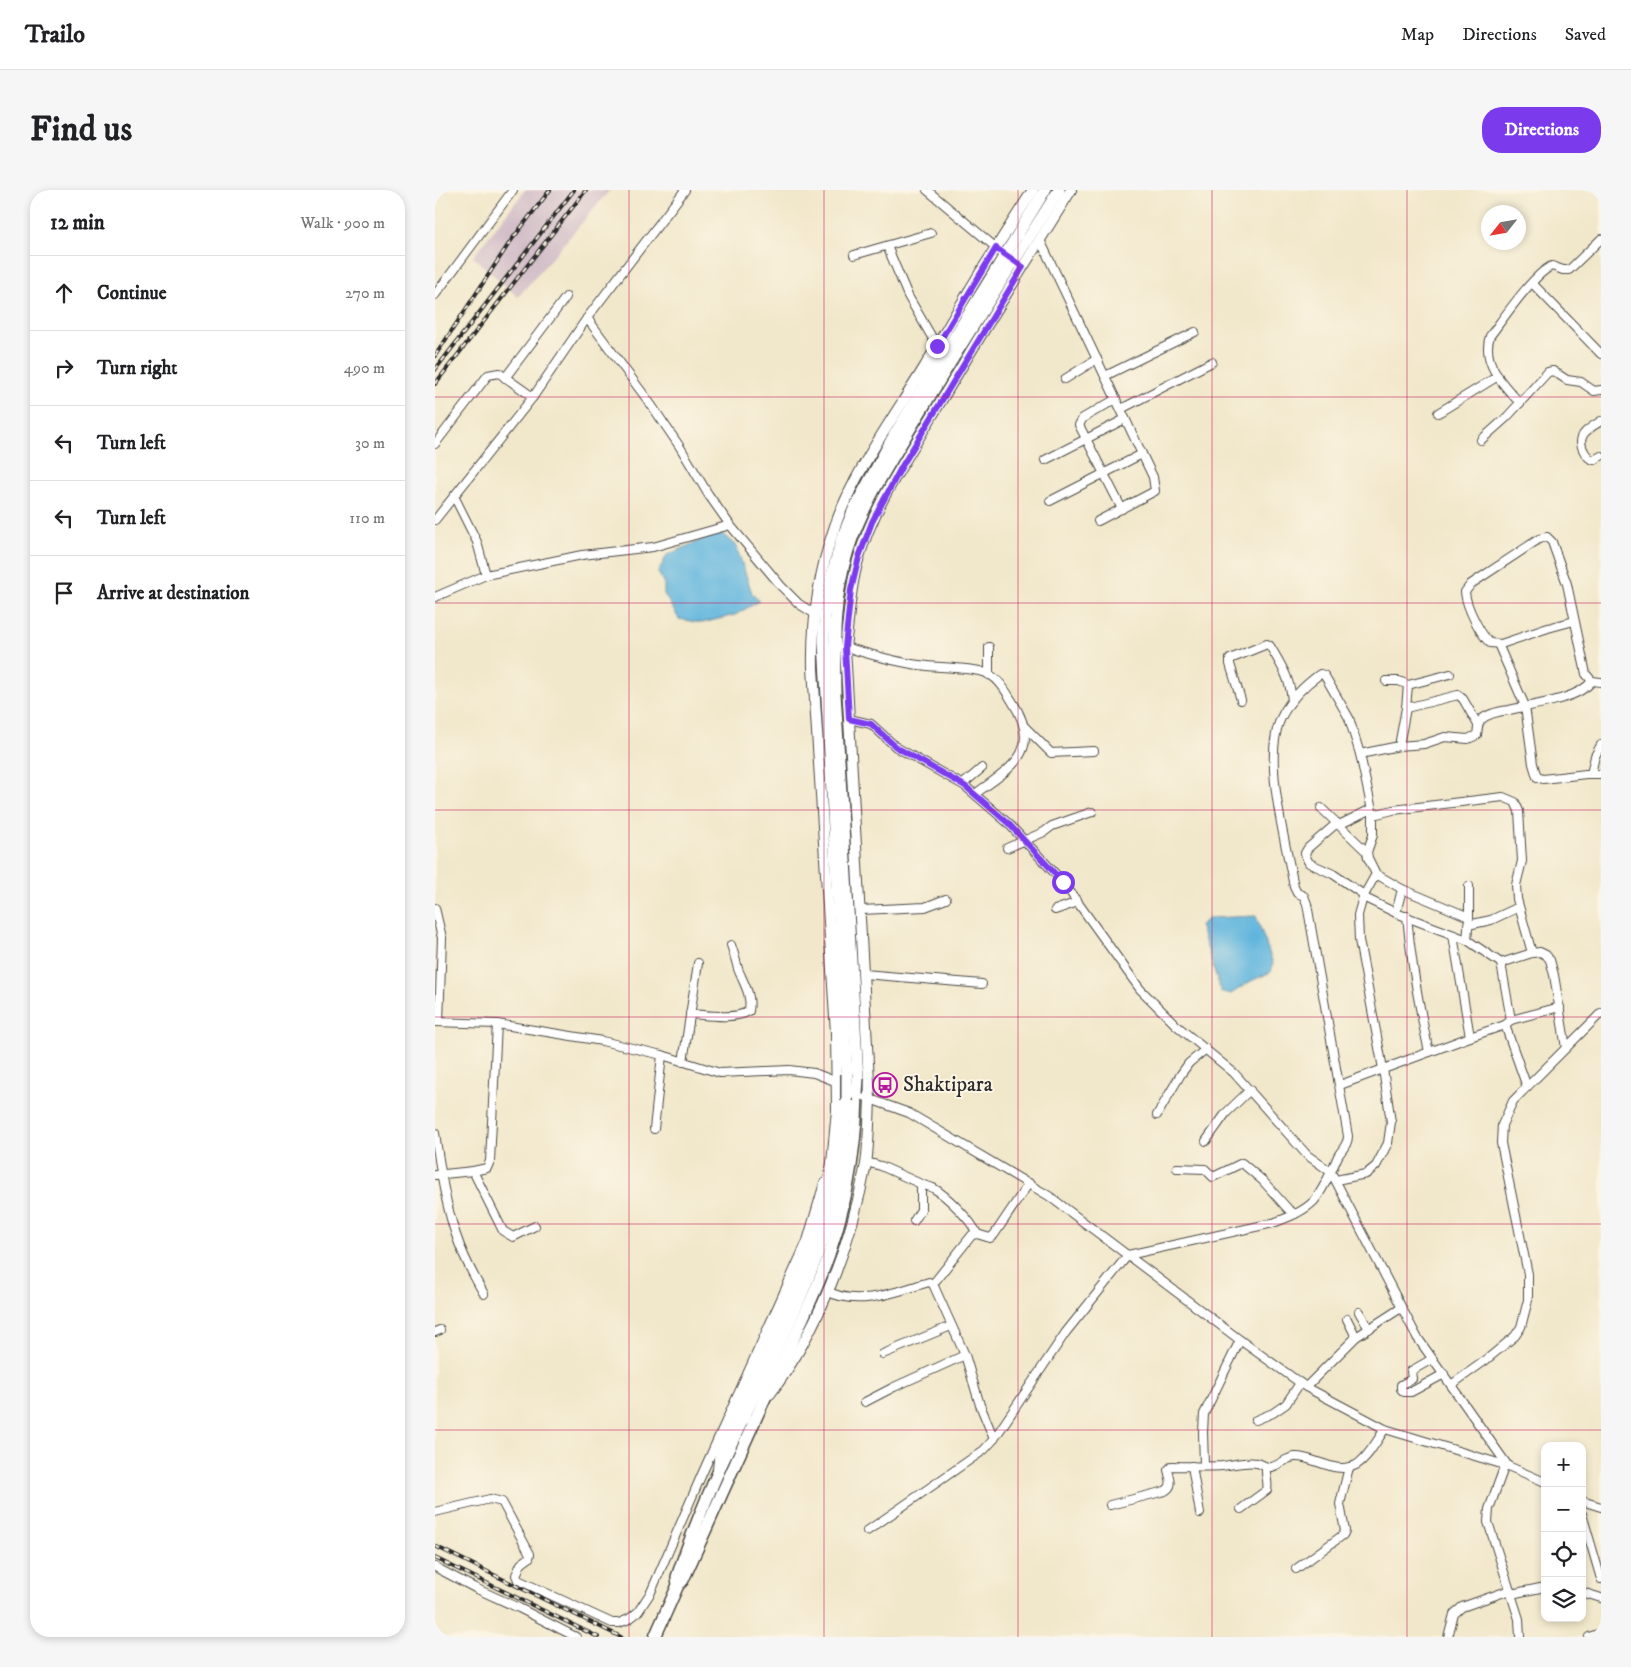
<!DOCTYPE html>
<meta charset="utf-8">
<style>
body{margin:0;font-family:"IM FELL DW Pica",serif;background:#f6f6f6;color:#202124}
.controls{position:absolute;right:15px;bottom:15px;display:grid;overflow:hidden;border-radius:10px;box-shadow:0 2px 8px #0003}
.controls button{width:45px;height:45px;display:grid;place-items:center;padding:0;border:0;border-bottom:1px solid #e0e0e0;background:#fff;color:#202124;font:25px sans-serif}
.compass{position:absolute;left:1046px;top:15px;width:45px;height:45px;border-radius:50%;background:#fff;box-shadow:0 2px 8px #0003;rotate:239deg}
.stop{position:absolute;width:15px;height:15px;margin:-11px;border:4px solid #7c3aed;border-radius:50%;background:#fff}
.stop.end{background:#7c3aed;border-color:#fff;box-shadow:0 1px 5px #0008}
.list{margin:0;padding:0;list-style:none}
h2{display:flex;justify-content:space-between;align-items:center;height:65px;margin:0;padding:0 20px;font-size:21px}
h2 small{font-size:16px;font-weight:400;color:#757577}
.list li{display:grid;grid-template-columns:32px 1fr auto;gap:15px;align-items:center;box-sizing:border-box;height:75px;padding:0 20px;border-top:1px solid #e0e0e0}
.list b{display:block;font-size:19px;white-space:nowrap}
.list em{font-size:16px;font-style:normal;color:#757577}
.icon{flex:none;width:28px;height:28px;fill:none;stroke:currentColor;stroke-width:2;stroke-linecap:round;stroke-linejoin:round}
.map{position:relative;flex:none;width:1166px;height:1447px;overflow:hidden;border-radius:20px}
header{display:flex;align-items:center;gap:30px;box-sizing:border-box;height:70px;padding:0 25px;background:#fff;border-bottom:1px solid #e0e0e0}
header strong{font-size:24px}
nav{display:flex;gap:28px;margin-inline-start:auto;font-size:18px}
.intro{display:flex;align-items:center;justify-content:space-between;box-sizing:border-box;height:120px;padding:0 30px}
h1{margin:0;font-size:35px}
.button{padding:12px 22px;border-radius:20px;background:#7c3aed;color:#fff;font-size:18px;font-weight:700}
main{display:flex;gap:30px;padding:0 30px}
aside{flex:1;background:#fff;border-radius:20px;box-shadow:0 2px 8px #0003}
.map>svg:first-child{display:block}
.industrial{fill:#d2bdc8}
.water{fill:#62b6de;stroke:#467084}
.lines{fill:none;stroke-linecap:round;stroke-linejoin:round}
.minor-casing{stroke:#494743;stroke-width:10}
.major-casing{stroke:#494743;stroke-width:12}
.highway-casing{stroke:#494743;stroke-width:14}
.minor{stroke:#fff;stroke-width:8}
.major{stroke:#fff;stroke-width:10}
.highway{stroke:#fff;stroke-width:11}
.rail-casing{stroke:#2b2b2b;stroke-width:4}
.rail{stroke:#fcf5e5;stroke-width:2;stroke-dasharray:5.5;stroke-linecap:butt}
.highway-bridge-casing{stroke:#494743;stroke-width:14;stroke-linecap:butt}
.highway-bridge{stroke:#fff;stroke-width:11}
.route{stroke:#7c3aed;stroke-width:6}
.grid{fill:none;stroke:#c2185b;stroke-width:1;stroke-opacity:0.55}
.labels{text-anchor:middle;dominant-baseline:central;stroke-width:4;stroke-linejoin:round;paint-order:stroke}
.poi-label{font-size:21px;fill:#2b2b2b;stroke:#fcf5e5;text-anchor:start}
</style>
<header>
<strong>Trailo</strong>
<nav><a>Map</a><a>Directions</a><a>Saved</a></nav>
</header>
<div class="intro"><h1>Find us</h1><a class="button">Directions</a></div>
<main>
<aside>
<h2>12 min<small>Walk · 900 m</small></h2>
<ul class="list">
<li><svg class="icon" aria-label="ahead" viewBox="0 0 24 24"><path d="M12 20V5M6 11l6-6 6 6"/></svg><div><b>Continue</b></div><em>270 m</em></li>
<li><svg class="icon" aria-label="right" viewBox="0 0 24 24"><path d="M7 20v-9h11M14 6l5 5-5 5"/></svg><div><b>Turn right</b></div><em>490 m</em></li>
<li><svg class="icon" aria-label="left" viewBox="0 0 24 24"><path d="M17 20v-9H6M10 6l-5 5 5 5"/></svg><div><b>Turn left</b></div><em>30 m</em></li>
<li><svg class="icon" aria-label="left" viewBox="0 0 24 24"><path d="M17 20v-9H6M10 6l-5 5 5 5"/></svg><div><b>Turn left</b></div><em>110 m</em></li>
<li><svg class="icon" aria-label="arrive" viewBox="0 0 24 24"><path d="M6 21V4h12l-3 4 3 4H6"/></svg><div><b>Arrive at destination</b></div></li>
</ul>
</aside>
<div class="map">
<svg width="1166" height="1447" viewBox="0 0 1166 1447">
<rect width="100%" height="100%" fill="#fcf5e5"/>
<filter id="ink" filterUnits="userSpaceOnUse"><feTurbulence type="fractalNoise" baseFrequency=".02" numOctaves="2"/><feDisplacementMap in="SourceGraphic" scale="10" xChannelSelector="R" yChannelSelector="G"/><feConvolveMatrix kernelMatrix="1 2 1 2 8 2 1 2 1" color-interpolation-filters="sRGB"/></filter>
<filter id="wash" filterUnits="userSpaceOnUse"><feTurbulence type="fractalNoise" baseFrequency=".0096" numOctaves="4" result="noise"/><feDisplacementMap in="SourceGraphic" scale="20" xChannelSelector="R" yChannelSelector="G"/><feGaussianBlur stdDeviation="1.12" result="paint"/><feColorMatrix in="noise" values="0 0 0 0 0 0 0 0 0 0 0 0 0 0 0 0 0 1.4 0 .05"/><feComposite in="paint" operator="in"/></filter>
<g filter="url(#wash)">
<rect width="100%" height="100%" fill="#f1e7ca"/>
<path class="industrial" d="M90 0H175L83 107 38 67Z"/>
<g class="water">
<path d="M285 342 301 356 317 403 324 411 300 425 267 433 244 429 229 404V394L223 382 232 365Z"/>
<path d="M821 726 838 773 836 782 816 791 796 804 786 802 765 735 775 728Z"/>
</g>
</g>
<g filter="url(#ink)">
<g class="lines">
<defs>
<g id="minor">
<path d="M492 0 565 61"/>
<path d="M605 50 718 287 720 301 663 331"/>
<path d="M452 56 473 106 502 156"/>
<path d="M419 65 496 43"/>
<path d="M1097 93 1166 164"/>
<path d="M0 105 78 0"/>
<path d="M152 128 217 216 245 257 273 304 295 335 346 396 364 414 380 424"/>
<path d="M670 186 760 142"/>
<path d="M70 188 131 107"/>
<path d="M630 189 662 169"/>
<path d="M681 209 648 228 644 235 687 319"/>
<path d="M1085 213C1068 195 1046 172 1055 146 1068 129 1099 83 1117 76L1128 80H1134L1166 49"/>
<path d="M686 219 777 172"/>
<path d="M1003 223 1063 186"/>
<path d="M1166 231C1153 239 1139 246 1150 263 1153 267 1154 269 1159 270L1166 266"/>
<path d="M1046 250 1072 227 1113 182 1118 181 1132 190 1146 192 1159 201 1166 200"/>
<path d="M0 254 53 185 64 183 98 207"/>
<path d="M610 270 690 229"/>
<path d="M19 306 42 352 51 385"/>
<path d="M615 311 707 264"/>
<path d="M0 330 98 207 152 128 250 0"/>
<path d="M0 407 51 385 147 365 218 357 295 335"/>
<path d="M1139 431 1113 438 1066 454 1055 453C1045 444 1031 416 1030 402L1036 394 1104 349 1112 347 1117 352 1132 394 1151 484 1157 491 1166 492"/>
<path d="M1063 454 1090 516 1098 574 1102 587 1108 589 1151 584H1166"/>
<path d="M410 457C434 464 459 472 484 475 503 478 530 477 548 482 563 486 570 500 577 511 609 561 577 577 540 604"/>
<path d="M554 457V485"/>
<path d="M973 495 1015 484"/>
<path d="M806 510 795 474V469L832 454 835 456C846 475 855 488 857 510"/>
<path d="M971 518 1023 505 1028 509 1043 535"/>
<path d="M414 529 436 534 461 557 530 596 573 633 628 692 705 799 741 835 799 883 872 965 896 982 982 1147 1073 1276"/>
<path d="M590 537 616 563 659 561"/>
<path d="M964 556 989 554 1010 547 1033 549 1042 545C1043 540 1042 535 1046 530 1052 524 1066 521 1074 520 1097 515 1143 510 1157 491"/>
<path d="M925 564 964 556 971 518 973 495 964 491H951"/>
<path d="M1156 584 1160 566 1166 555"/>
<path d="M528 594 547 578"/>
<path d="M886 618 932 662"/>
<path d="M902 633 873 658 870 663 871 667 874 673 898 684 929 705"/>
<path d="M904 635 936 619"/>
<path d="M572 658 609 642 617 636 657 622"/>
<path d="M967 699 1034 727"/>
<path d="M928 707 961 723"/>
<path d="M0 718 7 748 4 832"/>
<path d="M426 720 490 717 511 709"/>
<path d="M620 720 643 712"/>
<path d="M972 726C976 772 984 817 994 862"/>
<path d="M1033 735 1056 730 1084 717"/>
<path d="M1018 745 1035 847 1070 835 1076 830 1125 817"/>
<path d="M1032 750 1034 727V696"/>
<path d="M1066 773 1032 750 961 723 967 699 941 684 933 668 932 662 938 645V625L958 620 1068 607 1080 612 1084 621 1087 671 1081 695 1082 709 1097 763 1105 762 1111 765 1115 770 1119 785 1131 858"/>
<path d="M429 784 547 794"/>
<path d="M255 824C271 825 300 830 314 821 317 805 309 794 303 779 301 771 299 763 296 755"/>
<path d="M1076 830 1066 773 1097 763"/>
<path d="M0 832 62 834 167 851 227 865 285 883 354 880 379 883 405 893"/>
<path d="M62 834 55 971 52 978 38 981 68 1041 78 1047 100 1036"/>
<path d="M1070 835 1092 897"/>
<path d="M248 872 263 773"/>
<path d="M905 895 1035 847"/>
<path d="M419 901 435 909 474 923 614 1006 805 1150 871 1197 950 1239 1073 1276 1110 1292"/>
<path d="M722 925 746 884 754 873 771 859"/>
<path d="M219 939 227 865"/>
<path d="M0 943C5 977 10 1013 21 1045 28 1066 38 1085 49 1104"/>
<path d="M771 951 791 923 815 900"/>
<path d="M431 972 446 976 486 994V1020L479 1031"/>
<path d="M742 978 770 979 778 987 807 973 828 991 853 1019 860 1024"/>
<path d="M0 985 38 981"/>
<path d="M901 990 931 984 941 976 953 953 956 932 948 879 924 750 923 725 928 707 941 684"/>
<path d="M486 994C490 996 494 996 498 998 511 1005 537 1031 542 1044"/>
<path d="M498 1094 537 1045 542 1044 555 1048 559 1045 594 993"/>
<path d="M392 1101C423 1118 463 1101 494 1092L498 1094 530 1165 545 1215 559 1249"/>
<path d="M924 1122 934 1139"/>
<path d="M912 1129 921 1147"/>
<path d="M0 1142 5 1140"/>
<path d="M448 1164 516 1136"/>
<path d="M997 1169 976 1181 977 1189 966 1195V1199L969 1202H976L1009 1184"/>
<path d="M1016 1195 1051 1170 1080 1146 1086 1137 1093 1110V1084L1066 953 1067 935 1078 911 1166 823"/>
<path d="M871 1197 921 1147 966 1118"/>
<path d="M430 1212 459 1197 530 1165"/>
<path d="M821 1230 838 1223 851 1214 865 1193"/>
<path d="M769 1275 768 1242 769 1224 805 1150"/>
<path d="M1070 1275 1054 1319 1053 1332 1084 1429 1085 1447"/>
<path d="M757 1276 765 1323"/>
<path d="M1147 1311 1166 1317"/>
<path d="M675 1315 730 1301C739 1296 735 1289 733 1280L737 1276C754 1276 771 1277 787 1276 798 1275 811 1271 822 1273 827 1274 831 1278 836 1277 846 1275 851 1267 861 1267 881 1267 900 1285 921 1275 933 1268 942 1250 950 1239"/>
<path d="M806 1319 832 1300C834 1295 830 1285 831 1277"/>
<path d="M0 1322 55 1309 67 1312 95 1364 94 1368 86 1374 81 1385 83 1390 177 1433H184L194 1429 203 1422 216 1402 267 1284 372 1051 389 993"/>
<path d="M1147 1324 1166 1389"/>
<path d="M432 1341 549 1260 559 1249 631 1142 693 1065 838 1033C852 1028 868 1022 879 1011 888 1000 897 980 903 966 907 959 913 955 913 946L872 714 869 706 862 703 859 697C851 652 825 564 848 524 856 509 871 494 885 484L889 485 891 488 914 528 925 564 938 625"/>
<path d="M0 1377 40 1398 84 1418 141 1447"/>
<path d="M861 1379 908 1345 910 1341 905 1314 914 1277"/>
<path d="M1147 1402 1166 1408"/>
<path d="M1076 1404 1110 1397"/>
<path d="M1013 1447 1019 1424 1027 1417 1075 1400"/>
<path d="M1154 1447 1166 1443"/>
</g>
<g id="major">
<path d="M335 1204C384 1139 416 1054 431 974 434 953 434 930 435 909L410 457C414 427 415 396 424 367 439 316 470 271 497 226 542 150 589 75 636 0"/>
<path d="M283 1280 285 1259 289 1247 347 1126 380 1048 388 1022 397 973 402 920 401 843 378 478C377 431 384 382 400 336 419 282 459 227 489 178 509 145 527 112 547 80 564 53 581 27 598 0"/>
</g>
<g id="highway">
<path d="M412 884 389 451 390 426 396 389 407 348 419 319 460 244 610 0"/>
<path d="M423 888 400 503C399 455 398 406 413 360 429 310 460 264 487 219 531 145 578 73 624 0"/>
<path d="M244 1394 248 1390C275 1330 302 1270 329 1210 347 1172 366 1135 382 1096 407 1036 421 970 422 904"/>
<path d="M220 1447 243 1395 242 1387C255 1348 271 1309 288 1271 328 1185 375 1102 400 1009 408 977 409 944 412 911"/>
</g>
</defs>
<use href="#minor" class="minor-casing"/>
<use href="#major" class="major-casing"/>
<use href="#highway" class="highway-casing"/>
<use href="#minor" class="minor"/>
<use href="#major" class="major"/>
<use href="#highway" class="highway"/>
<defs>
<g id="rail">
<path d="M0 166 75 52 115 0"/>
<path d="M0 180 139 0"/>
<path d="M0 194 151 0"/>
<path d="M0 1356 186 1447"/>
<path d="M0 1368 163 1447"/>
</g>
</defs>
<use href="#rail" class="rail-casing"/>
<use href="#rail" class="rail"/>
<defs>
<g id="highway-bridge">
<path d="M422 904 423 888"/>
<path d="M412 911V884"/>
</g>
</defs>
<use href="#highway-bridge" class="highway-bridge-casing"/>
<use href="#highway-bridge" class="highway-bridge"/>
</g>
</g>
<g class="lines" filter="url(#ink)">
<path class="route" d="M502 156 561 58 588 77 467 276 437 332 424 367 416 400 413 428 410 457 414 529 436 534 461 557 530 596 573 633 628 692"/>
</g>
<path class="grid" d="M194 0V1447M389 0V1447M583 0V1447M777 0V1447M972 0V1447M0 207H1166M0 413H1166M0 620H1166M0 827H1166M0 1034H1166M0 1240H1166"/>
<defs>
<symbol id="bus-ring" viewBox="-11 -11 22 22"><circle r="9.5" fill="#fcf5e5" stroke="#b5179e" stroke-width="1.5"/><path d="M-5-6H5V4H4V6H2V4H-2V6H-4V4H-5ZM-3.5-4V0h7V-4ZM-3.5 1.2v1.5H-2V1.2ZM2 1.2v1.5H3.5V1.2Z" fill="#b5179e"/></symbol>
</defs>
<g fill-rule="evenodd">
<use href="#bus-ring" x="436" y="881" width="28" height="28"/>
</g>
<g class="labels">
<g class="poi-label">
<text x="468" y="895">Shaktipara</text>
</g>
</g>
</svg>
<div class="controls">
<button>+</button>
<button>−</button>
<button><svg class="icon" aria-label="locate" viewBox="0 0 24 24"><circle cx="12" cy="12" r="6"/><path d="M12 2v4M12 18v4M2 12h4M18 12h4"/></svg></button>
<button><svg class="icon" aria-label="layers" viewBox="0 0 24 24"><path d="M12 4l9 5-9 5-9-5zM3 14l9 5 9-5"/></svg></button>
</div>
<svg class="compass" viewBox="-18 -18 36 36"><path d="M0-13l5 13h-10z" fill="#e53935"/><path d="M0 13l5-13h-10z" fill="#757577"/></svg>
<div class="stop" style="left:628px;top:692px"></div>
<div class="stop end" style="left:502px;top:156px"></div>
</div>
</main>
